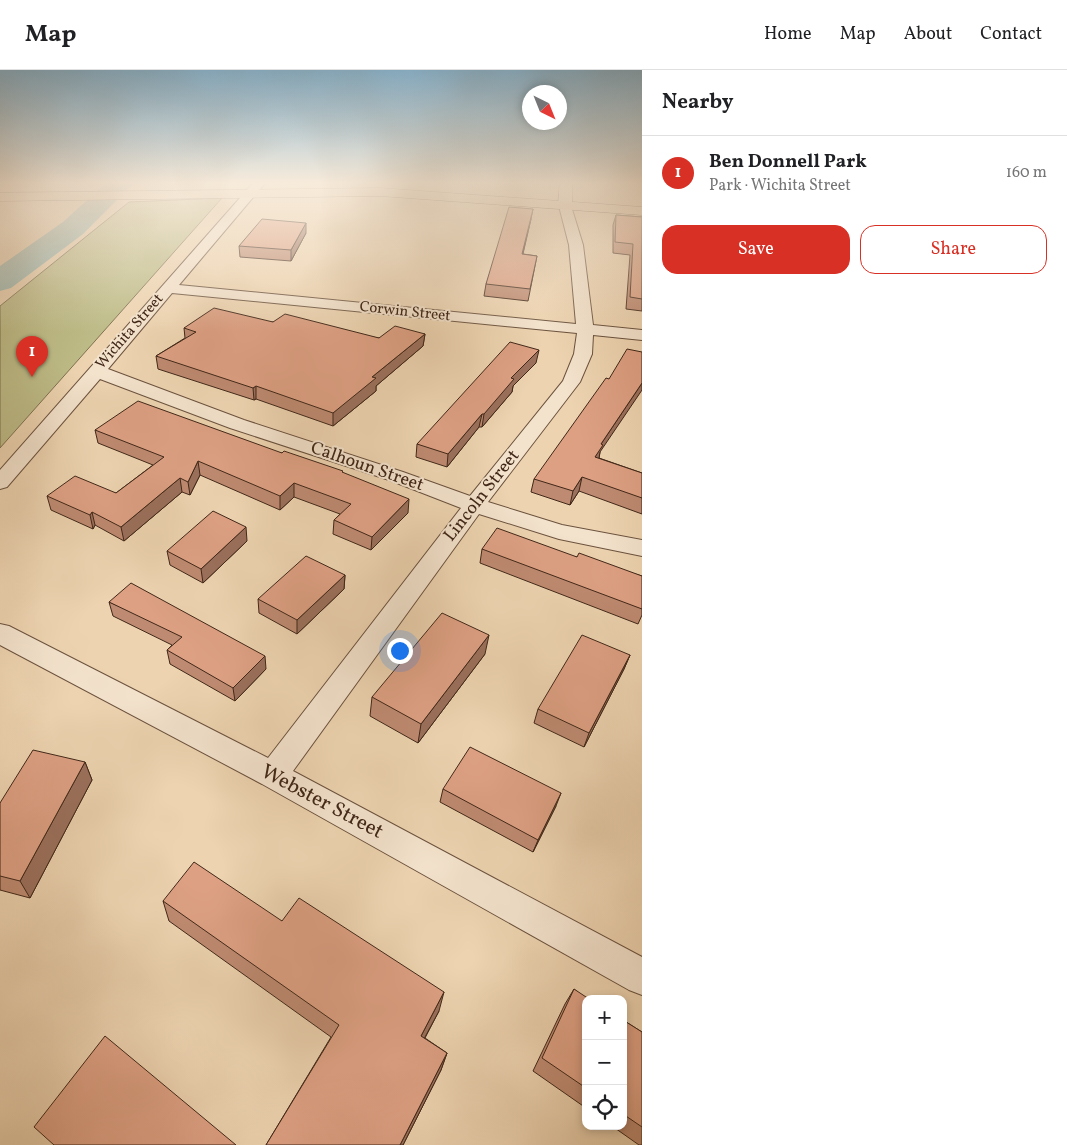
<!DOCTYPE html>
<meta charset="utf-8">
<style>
body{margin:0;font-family:Vollkorn,serif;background:#f6f6f6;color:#202124}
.controls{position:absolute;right:15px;bottom:15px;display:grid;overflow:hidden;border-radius:10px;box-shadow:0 2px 8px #0003}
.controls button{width:45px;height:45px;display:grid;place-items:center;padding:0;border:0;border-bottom:1px solid #e0e0e0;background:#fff;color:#202124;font:25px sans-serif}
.compass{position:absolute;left:522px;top:15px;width:45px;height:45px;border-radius:50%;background:#fff;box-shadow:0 2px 8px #0003;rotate:137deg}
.you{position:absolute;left:399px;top:580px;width:18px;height:18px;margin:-12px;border:4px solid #fff;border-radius:50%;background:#1a73e8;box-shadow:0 0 0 8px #1a73e833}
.badge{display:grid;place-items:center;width:32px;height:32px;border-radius:50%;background:#d93025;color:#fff;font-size:16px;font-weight:700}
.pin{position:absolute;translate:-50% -41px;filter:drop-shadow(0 1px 2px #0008)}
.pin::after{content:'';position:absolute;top:26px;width:18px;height:15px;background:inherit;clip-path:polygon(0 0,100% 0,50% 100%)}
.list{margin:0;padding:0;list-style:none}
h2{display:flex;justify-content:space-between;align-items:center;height:65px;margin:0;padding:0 20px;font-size:21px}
h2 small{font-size:16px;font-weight:400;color:#757577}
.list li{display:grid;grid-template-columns:32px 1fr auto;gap:15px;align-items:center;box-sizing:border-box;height:75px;padding:0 20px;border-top:1px solid #e0e0e0}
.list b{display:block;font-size:19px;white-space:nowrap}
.list p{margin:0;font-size:16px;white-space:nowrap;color:#757577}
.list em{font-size:16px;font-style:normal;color:#757577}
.actions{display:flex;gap:10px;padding:15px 20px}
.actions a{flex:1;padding:11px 0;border:1px solid #d93025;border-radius:15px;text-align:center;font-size:18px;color:#d93025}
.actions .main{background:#d93025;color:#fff}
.icon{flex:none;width:28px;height:28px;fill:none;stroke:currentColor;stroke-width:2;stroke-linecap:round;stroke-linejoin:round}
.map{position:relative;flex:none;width:642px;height:1075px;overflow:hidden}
header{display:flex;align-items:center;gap:30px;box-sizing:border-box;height:70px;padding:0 25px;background:#fff;border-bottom:1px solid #e0e0e0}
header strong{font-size:24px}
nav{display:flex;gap:28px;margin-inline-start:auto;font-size:18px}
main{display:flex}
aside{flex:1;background:#fff}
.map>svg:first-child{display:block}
.green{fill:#bdbb87;stroke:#7e7150}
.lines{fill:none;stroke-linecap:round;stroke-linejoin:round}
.river{fill:#99b7af;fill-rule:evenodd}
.street-casing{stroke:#6b523e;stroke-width:2}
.secondary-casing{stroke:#402718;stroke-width:1}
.primary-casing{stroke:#402718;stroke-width:1}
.street{fill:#f3e2cc;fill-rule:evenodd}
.secondary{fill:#f3e2cc;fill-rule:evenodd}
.primary{fill:#edd3b0;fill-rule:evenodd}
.wall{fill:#be8a71;stroke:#402718}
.shaded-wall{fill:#9b705c;stroke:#402718}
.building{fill:#dda083;stroke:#402718}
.labels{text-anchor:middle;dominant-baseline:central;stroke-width:4;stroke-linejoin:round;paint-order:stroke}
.far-street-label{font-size:15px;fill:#402718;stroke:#f3e2cc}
.street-label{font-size:18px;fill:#402718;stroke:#f3e2cc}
.near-street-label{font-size:21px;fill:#402718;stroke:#f3e2cc}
</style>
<header>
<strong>Map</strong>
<nav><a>Home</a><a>Map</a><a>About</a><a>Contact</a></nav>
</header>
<main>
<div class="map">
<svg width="642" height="1075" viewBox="0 0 642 1075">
<rect width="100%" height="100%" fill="#edd3b0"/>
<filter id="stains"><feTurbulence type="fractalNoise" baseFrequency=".004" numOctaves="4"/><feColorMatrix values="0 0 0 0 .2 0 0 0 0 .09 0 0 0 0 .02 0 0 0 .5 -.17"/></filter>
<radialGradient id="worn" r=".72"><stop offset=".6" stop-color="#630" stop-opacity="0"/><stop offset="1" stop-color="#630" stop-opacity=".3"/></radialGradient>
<path class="green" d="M222 128 0 378V236L129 132Z"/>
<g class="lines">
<path class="river" d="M107 112H135L83 164 11 218 0 221V196L63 152Z"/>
<defs>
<path id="street" d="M254 112H266L179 215 576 254 569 175 559 136 565 132 571 136 583 175 593 255 642 260V270L593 265 592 284 580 312 488 432 562 455 642 470V486L559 469 479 444 293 701 642 887V925L629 920 262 714 0 575V554L9 556 268 688 461 438 389 410 230 358 100 309 7 417 0 419V400ZM172 223 577 263 574 284 563 311 470 426 403 402 244 350 108 299Z"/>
<path id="secondary" d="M560 112H572V136L570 139H560L558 136Z"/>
<path id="primary" d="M380 118 642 137V145L380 126 0 131V123Z"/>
</defs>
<use href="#street" class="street-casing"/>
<use href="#secondary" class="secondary-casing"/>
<use href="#primary" class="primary-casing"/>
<use href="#street" class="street"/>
<use href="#secondary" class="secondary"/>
<use href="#primary" class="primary"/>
</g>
<g class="wall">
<path d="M616 145 642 147V241L626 239 630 185 613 183V155Z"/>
<path d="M531 149 523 184 537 186 528 231 484 226 486 214Z"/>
<path d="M306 163 291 191 240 187 239 176Z"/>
<path d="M273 252 379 268 425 264 423 276 376 316V321L333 356 256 329 254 330 158 299 156 286 185 268 184 258Z"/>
<path d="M536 293 513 316 512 322 482 357H479L447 397 416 387 417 374Z"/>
<path d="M95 360 282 383 343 403 408 443 371 480 333 464 334 450 340 444 294 427 280 440 200 405 190 425 182 422 124 471 95 455 93 459 51 440 47 426 116 423 153 395 98 373Z"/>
<path d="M600 382 599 388 642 403V444L579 421 570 435 531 422 534 409Z"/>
<path d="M247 471 203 513 170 495 167 481Z"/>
<path d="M482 479 577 487 642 506V545L638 554 480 493Z"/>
<path d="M345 505 344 519 297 564 259 543 258 529Z"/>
<path d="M109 532 266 599 235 631 170 594 167 580 172 575 113 546Z"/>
<path d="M485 584 418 673 370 646 372 627Z"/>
<path d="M630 585 624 599 584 677 534 653 538 639Z"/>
<path d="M85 692 92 710 30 828 0 820V733Z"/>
<path d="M443 719 556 736 533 782 440 732Z"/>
<path d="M163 831 282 851 439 941 425 968 447 983 441 1000 403 1075H266L331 967 169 851Z"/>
<path d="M574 919 586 929V1038L533 1001 565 934Z"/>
<path d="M623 950 642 962V1075H639L612 1056H623Z"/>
</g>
<g class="shaded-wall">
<path d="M533 139 531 149 520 195 522 184Z"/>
<path d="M306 153V163L291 191V180Z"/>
<path d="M425 264 423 276 376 316V321L333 356V343L372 307Z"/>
<path d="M539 280 536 293 513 316 512 322 482 357 484 344 511 308Z"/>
<path d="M642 313V320L600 382 599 388 591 401 595 387 601 374Z"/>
<path d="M256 316V329L254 330 253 318Z"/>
<path d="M482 344 479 357 447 397 448 384Z"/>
<path d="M198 391 200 405 190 425 188 412Z"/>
<path d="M582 407 579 421 570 435 573 421Z"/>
<path d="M180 408 182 422 124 471 121 457Z"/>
<path d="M294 413V427L280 440V426Z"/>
<path d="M409 429 408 443 371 480 372 467Z"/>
<path d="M92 442 95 455 93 459 90 445Z"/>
<path d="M246 457 247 471 203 513 201 499Z"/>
<path d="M345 505 344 519 297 564V550Z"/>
<path d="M489 565 485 584 418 673 421 654Z"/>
<path d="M630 585 624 599 584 677 589 663Z"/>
<path d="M265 586 266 599 235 631 233 618Z"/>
<path d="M85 692 92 710 30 828 20 811Z"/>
<path d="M561 723 556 736 533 782 538 770Z"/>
<path d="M444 922 439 941 417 982 421 966Z"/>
<path d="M447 983 441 1000 403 1075H400Z"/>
</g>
<g class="building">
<path d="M509 137 533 139 522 184 537 186 530 219 486 214Z"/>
<path d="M616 145 642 147V229L630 227 633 174 615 172Z"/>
<path d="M262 149 306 153 291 180 239 176Z"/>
<path d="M214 238 273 252 285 244 379 268 395 256 425 264 372 307 376 308 333 343 256 316 253 318 156 286 196 262 184 258Z"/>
<path d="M510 272 539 280 511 308 514 309 484 344H482L448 384 417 374Z"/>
<path d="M627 279 642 282V313L601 374 603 375 595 387 642 403V428L582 407 573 421 534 409 606 308 609 309Z"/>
<path d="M138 331 282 383 284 381 343 401 342 402 409 429 372 467 334 450 351 434 294 413 280 426 198 391 188 412 180 408 121 457 92 442 90 445 47 426 75 406 116 423 164 387 95 360Z"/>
<path d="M213 441 246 457 201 499 167 481Z"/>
<path d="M497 458 577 487 579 483 642 506V539L482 479Z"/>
<path d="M306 486 345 505 297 550 258 529Z"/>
<path d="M131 513 265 586 233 618 167 580 182 567 109 532Z"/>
<path d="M442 543 489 565 421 654 372 627Z"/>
<path d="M582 565 630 585 589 663 538 639Z"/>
<path d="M470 677 561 723 538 770 443 719Z"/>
<path d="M33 680 85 692 20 811 0 806V733Z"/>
<path d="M194 792 282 851 299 828 444 922 421 966 447 983 400 1075H266L339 955 163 831Z"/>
<path d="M574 919 589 929H586V1018L542 988Z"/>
<path d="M623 950 642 962V1057L623 1044Z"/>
<path d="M105 966 236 1075H54L34 1057Z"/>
</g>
<linearGradient id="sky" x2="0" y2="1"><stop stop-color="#88b5d1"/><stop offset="0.43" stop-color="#f7ebdb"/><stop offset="1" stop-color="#f7ebdb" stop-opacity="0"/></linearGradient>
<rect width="642" height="262" fill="url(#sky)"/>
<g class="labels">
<g class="far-street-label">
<text transform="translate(405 242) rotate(6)">Corwin Street</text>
<text transform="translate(130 262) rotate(-49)">Wichita Street</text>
</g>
<g class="street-label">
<text transform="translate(367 397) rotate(19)">Calhoun Street</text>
<text transform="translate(482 426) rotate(-52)">Lincoln Street</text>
</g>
<g class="near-street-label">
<text transform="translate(322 732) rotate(28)">Webster Street</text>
</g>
</g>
<rect width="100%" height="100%" filter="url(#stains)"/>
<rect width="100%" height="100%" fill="url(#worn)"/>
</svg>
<div class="controls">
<button>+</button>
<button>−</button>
<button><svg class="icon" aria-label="locate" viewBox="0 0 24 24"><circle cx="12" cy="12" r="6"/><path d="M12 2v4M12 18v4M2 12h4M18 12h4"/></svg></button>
</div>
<svg class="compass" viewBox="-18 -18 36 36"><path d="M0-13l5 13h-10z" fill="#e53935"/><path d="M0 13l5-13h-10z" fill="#757577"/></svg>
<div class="you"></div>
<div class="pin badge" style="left:32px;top:307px">1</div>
</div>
<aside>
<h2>Nearby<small></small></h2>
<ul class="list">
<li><span class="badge">1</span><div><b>Ben Donnell Park</b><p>Park · Wichita Street</p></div><em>160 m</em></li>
</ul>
<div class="actions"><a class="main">Save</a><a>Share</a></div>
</aside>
</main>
